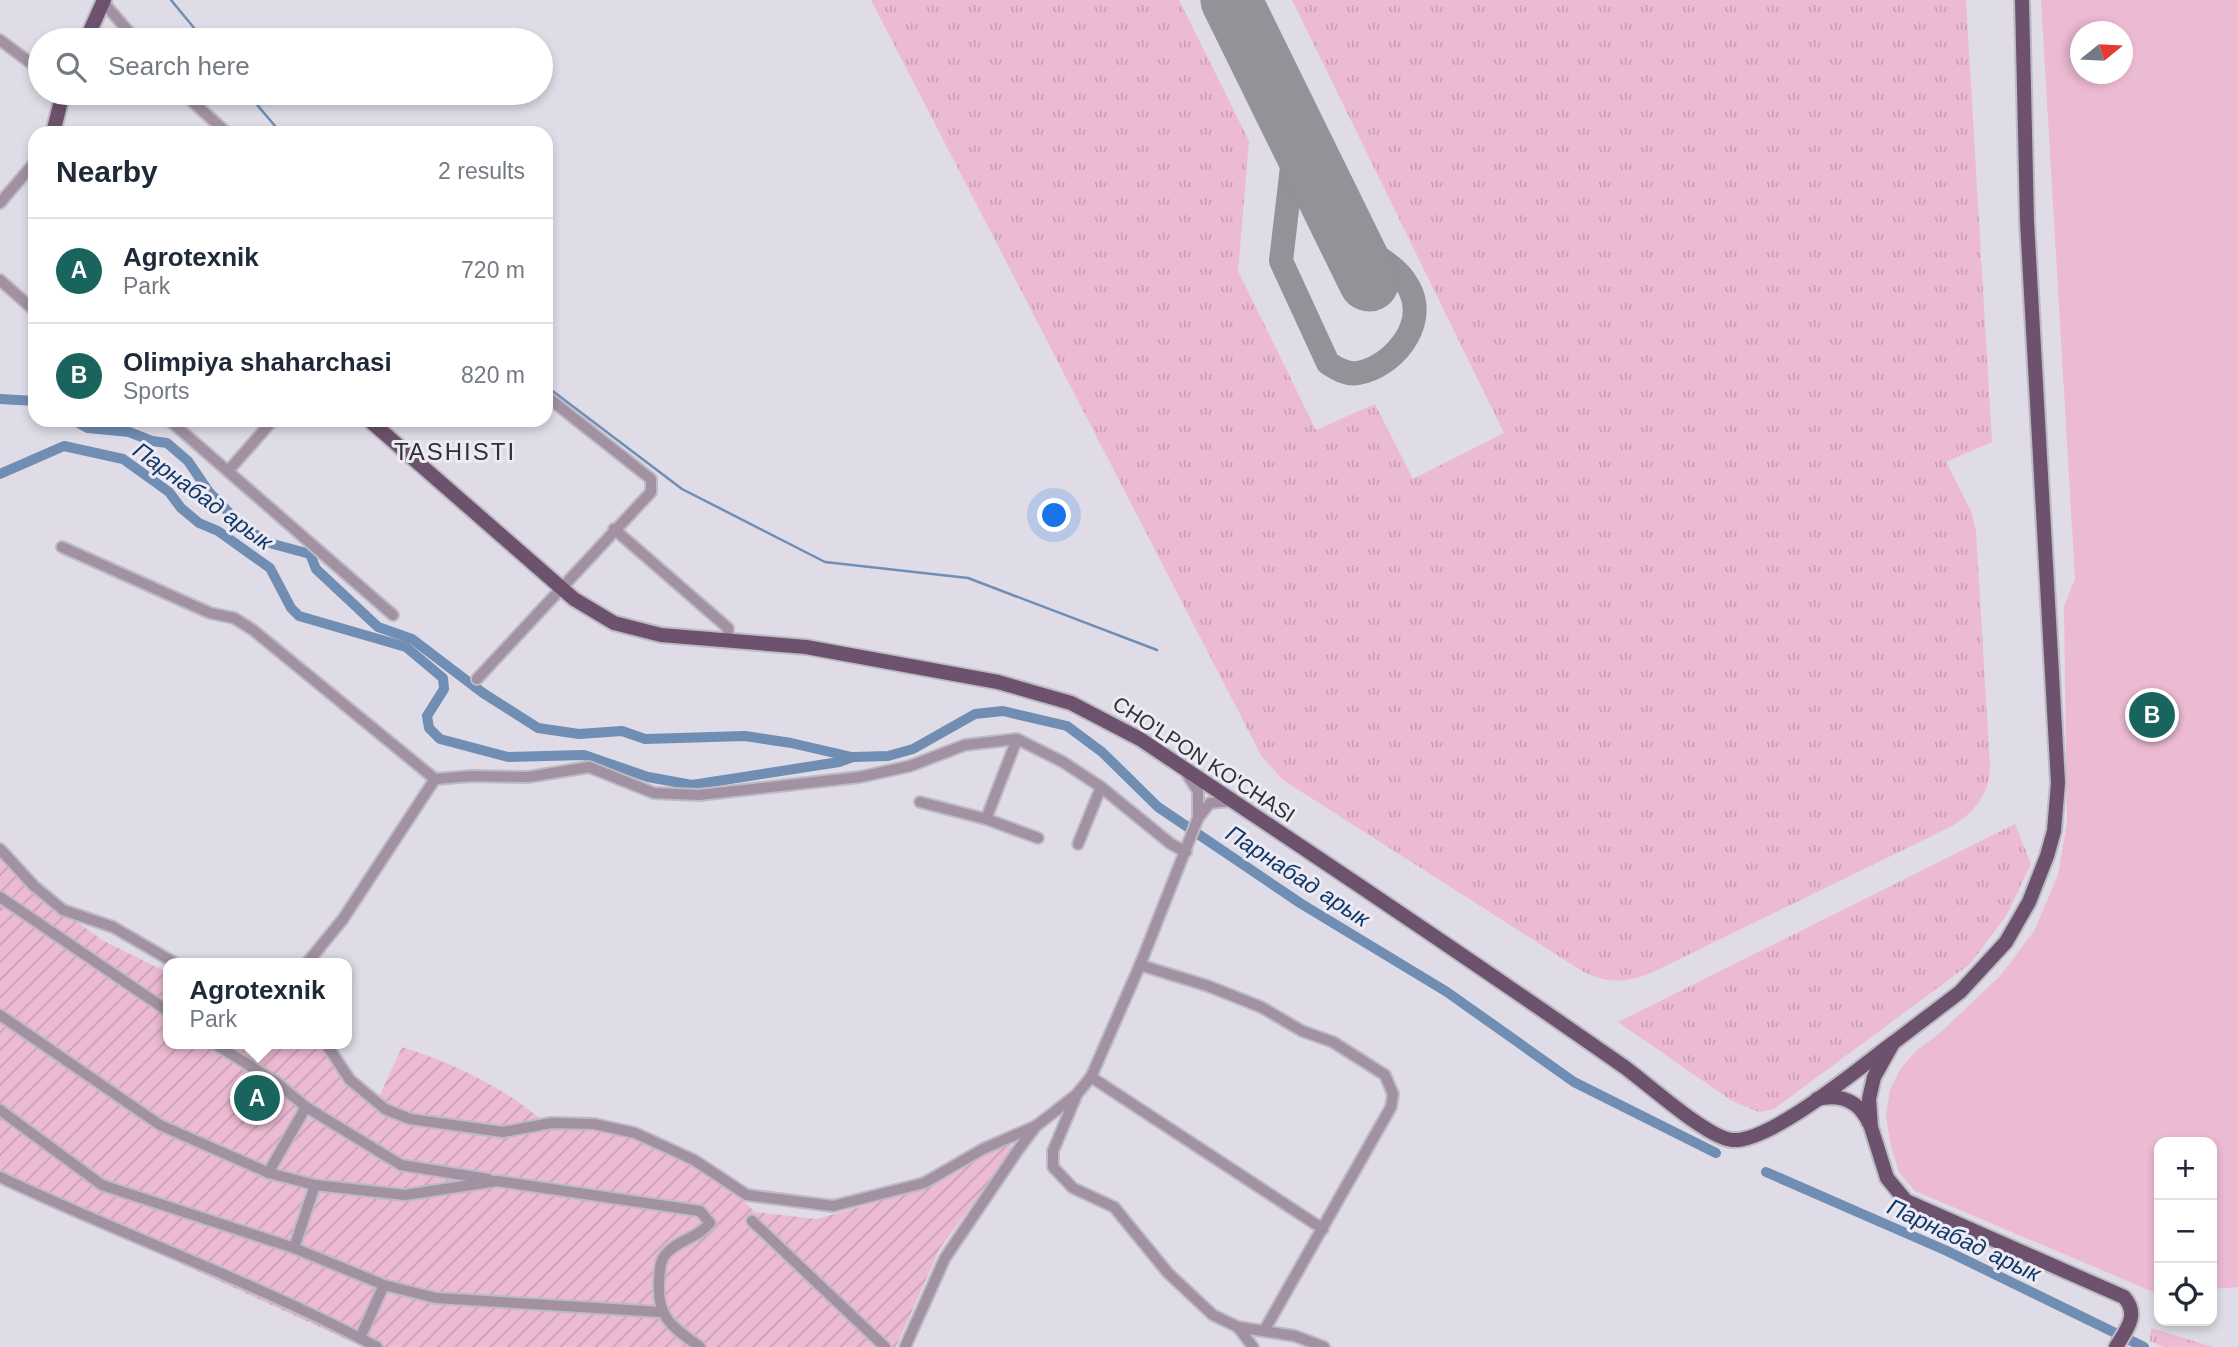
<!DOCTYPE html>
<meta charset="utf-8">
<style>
body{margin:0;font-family:Helvetica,sans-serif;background:#f6f6f7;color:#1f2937}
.controls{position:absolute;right:21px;bottom:21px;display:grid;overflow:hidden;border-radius:14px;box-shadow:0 4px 10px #0003}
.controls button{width:63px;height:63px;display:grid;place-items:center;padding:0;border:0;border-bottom:2px solid #e0e1e3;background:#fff;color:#1f2937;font:35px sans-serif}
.compass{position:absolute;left:2070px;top:21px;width:63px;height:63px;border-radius:50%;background:#fff;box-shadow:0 4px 10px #0003;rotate:72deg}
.you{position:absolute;left:1055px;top:516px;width:24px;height:24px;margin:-18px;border:5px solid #fff;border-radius:50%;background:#1a73e8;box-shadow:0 0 0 10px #1a73e833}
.badge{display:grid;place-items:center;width:46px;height:46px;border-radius:50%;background:#19655e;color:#fff;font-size:23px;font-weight:700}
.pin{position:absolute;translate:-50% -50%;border:4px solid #fff;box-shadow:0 2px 7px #0006}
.popup{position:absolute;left:163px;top:958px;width:189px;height:91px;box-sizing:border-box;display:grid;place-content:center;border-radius:14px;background:#fff;filter:drop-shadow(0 2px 5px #0005);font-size:23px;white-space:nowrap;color:#747a83}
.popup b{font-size:26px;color:#1f2937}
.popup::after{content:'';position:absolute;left:50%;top:100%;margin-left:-14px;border:14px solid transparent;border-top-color:#fff}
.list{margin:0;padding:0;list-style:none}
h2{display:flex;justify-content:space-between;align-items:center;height:91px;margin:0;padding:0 28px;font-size:30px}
h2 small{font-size:23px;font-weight:400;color:#747a83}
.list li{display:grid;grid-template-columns:46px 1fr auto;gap:21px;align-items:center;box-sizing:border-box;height:105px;padding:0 28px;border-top:2px solid #e0e1e3}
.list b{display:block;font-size:26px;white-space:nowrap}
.list p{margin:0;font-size:23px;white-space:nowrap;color:#747a83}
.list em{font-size:23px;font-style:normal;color:#747a83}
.icon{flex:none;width:38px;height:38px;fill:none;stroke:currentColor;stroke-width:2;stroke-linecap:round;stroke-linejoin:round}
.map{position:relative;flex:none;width:2238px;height:1347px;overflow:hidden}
.search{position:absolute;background:#fff;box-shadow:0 4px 10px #0003;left:28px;top:28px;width:525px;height:77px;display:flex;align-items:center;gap:18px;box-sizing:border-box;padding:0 24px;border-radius:38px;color:#747a83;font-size:26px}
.panel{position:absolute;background:#fff;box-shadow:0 4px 10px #0003;left:28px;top:126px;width:525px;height:301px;border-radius:21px}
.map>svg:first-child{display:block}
.grass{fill:url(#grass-tufts)}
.garden{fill:url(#garden-furrows)}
.pitch{fill:#ecbad2;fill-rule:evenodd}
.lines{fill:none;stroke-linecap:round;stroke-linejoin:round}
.stream{stroke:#708db4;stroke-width:2.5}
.canal{stroke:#708db4;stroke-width:10}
.taxiway{stroke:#949199;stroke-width:24}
.runway{stroke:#949199;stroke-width:61}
.minor-casing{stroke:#bdbac3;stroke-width:14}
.major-casing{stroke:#bdbac3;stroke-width:18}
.minor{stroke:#a191a2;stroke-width:10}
.major{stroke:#6d526e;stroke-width:14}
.labels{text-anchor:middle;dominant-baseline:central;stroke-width:6;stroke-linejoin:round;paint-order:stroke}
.street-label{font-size:21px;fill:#313034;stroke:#edeaf4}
.water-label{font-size:23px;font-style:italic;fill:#10396a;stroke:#edeaf4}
.quarter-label{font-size:24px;letter-spacing:2px;fill:#313034;stroke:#edeaf4}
</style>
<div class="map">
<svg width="2238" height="1347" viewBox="0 0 2238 1347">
<defs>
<pattern id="grass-tufts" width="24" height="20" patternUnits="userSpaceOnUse" patternTransform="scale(1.75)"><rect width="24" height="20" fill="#ecbad2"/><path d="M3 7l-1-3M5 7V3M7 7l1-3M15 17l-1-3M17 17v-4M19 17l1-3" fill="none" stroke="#cba0b5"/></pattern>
<pattern id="garden-furrows" width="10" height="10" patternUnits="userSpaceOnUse" patternTransform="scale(1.75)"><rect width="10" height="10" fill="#ecbad2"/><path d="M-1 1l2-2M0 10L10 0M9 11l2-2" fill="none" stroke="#cba0b5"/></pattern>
</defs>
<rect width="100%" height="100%" fill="#e0dce7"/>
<g class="grass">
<path d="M871 0H1179L1249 141 1238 271 1316 430 1375 404 1413 479 1504 433 1292 0H1966L1992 442 1946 462 1971 511 1976 531 1990 767C1989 794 1975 812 1952 826L1653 972C1628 983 1607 984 1582 971L1283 780 1262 757Z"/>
<path d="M2015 824 2031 864 2006 916 1970 964 1774 1109 1759 1112 1732 1101 1618 1022Z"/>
<path d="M2151 1328 2213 1347H2164L2150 1341Z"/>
</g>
<path class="garden" d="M0 852 62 911 102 940 168 973V1044H322L346 1081 380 1095 402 1047C456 1064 507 1089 549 1126H584L632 1137 682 1158 727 1186 755 1212 817 1219 909 1193 1006 1141 1014 1149 940 1248 896 1347H363L0 1181Z"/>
<path class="pitch" d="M2041 0H2238V1287L2212 1289V1142H2159L2158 1294 1915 1191 1899 1172 1891 1147 1886 1117 1890 1089 1901 1068 1917 1050 1940 1033 2001 975 2034 931 2058 875 2067 823 2064 606 2075 579ZM2080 32H2122V74H2080Z"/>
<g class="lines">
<g class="stream">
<path d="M171 0 204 40"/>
<path d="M247 93 281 133"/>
<path d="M546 386 682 489 825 562 968 578 1157 650"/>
</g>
<g class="canal">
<path d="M0 399 35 401"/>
<path d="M73 420 88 428 129 432 152 441 167 443 188 461 209 492 245 529 273 544 310 554 316 569 378 627 412 639 483 693 538 728 579 734 622 731 645 739 745 736 791 743 852 757"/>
<path d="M0 474 64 446 123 459 169 492 181 508 199 523 218 531 270 568 291 608 299 616 406 647 443 678 444 689 427 716 429 728 440 739 508 757 584 755 648 777 692 785 839 762 853 757 888 756 913 749 975 714 1003 711 1067 726 1102 752 1158 807 1300 903 1447 992 1574 1082 1716 1153"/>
<path d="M1766 1172 1947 1251 2144 1347"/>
</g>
<path class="taxiway" d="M1290 121 1294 150 1281 261 1328 363C1337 369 1347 375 1358 373 1392 367 1426 327 1411 292 1398 261 1367 256 1345 232"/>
<path class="runway" d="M1231 0 1369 281"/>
<defs>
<g id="minor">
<path d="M103 2 136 40"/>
<path d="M0 40 40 70"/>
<path d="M183 93 227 133"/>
<path d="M0 203 35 162"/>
<path d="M0 280 35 311"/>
<path d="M169 420 393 615"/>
<path d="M229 470 273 420"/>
<path d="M614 529 728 628V640"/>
<path d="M62 547 210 613 234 618 253 630 435 779 472 776 528 777 589 767 654 793 699 795 860 777 910 766 965 745 1017 739 1063 762 1101 787 1171 844 1186 852"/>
<path d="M477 679 651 492V479L546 396"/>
<path d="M1187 774 1198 791V818L1210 803 1231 801"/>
<path d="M920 802 986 819 1038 838"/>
<path d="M1198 818 1140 965 1091 1077 1077 1094 1053 1151V1167L1073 1188 1114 1207 1168 1273 1213 1315 1238 1327 1295 1336 1324 1347"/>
<path d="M986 819 1017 739"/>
<path d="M1078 844 1101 787"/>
<path d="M0 849 34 886 63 910 113 927 175 963"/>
<path d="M0 897 168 1011"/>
<path d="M307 963 343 919 435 779"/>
<path d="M1140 965 1208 986 1261 1007 1302 1031 1333 1042 1385 1075 1393 1094 1391 1107 1264 1331"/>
<path d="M0 1015 160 1125 269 1173 315 1185 405 1195 497 1181 700 1211 710 1223C698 1238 677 1240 665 1255 659 1263 660 1272 659 1282 657 1319 673 1327 700 1347"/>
<path d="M215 1044 276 1082 306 1107 401 1165 488 1179"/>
<path d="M326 1044 350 1080 385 1109 410 1119 503 1132 551 1123 594 1124 635 1133 694 1160 747 1195 833 1206 924 1183 983 1149 1036 1126"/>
<path d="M1091 1077 1323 1229"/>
<path d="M0 1110 102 1185 294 1248 384 1285 436 1298 661 1312"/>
<path d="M268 1173 306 1107"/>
<path d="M0 1177C125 1236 255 1282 377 1347"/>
<path d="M752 1221 885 1347"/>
<path d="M294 1248 315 1185"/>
<path d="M1238 1327 1253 1347"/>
<path d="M360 1338 384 1285"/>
<path d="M905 1347 945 1258 1018 1150 1036 1126 1076 1095"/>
</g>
<g id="major">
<path d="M2022 0 2027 221 2058 783 2054 831 2047 856 2029 902 2006 942 1960 992 1893 1043 1874 1077 1869 1099 1871 1127 1887 1178 1906 1201 2124 1297C2140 1315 2126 1330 2116 1347"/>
<path d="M86 40 104 0"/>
<path d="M53 133 63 93"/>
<path d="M369 420 574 599 614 623 661 635 806 647 998 682 1071 703 1140 739C1302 847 1464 955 1623 1066 1647 1083 1707 1138 1732 1140 1770 1143 1859 1068 1893 1043"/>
<path d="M1817 1099C1839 1094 1859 1100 1869 1123"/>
</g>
</defs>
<use href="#minor" class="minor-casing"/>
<use href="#major" class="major-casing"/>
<use href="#minor" class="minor"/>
<use href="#major" class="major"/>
</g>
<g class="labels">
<g class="street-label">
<text transform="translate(1204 759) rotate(33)">CHO'LPON KO'CHASI</text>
</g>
<g class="water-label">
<text transform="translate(203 496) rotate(36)">Парнабад арык</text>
<text transform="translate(1298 876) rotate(33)">Парнабад арык</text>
<text transform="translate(1964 1240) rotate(25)">Парнабад арык</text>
</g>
<g class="quarter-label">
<text x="455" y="451">TASHISTI</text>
</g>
</g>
</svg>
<div class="controls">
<button>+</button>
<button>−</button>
<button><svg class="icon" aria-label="locate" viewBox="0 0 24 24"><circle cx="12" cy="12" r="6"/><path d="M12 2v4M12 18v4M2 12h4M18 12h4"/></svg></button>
</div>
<svg class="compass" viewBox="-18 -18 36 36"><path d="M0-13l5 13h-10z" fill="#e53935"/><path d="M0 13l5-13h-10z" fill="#747a83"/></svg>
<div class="you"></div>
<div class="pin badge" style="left:257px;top:1098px">A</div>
<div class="popup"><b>Agrotexnik</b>Park</div>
<div class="pin badge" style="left:2152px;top:715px">B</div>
<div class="search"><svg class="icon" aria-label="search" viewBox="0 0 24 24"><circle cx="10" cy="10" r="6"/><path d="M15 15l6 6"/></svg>Search here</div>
<section class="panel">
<h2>Nearby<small>2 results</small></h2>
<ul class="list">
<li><span class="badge">A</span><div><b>Agrotexnik</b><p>Park</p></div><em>720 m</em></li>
<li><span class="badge">B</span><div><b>Olimpiya shaharchasi</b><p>Sports</p></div><em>820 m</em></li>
</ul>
</section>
</div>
